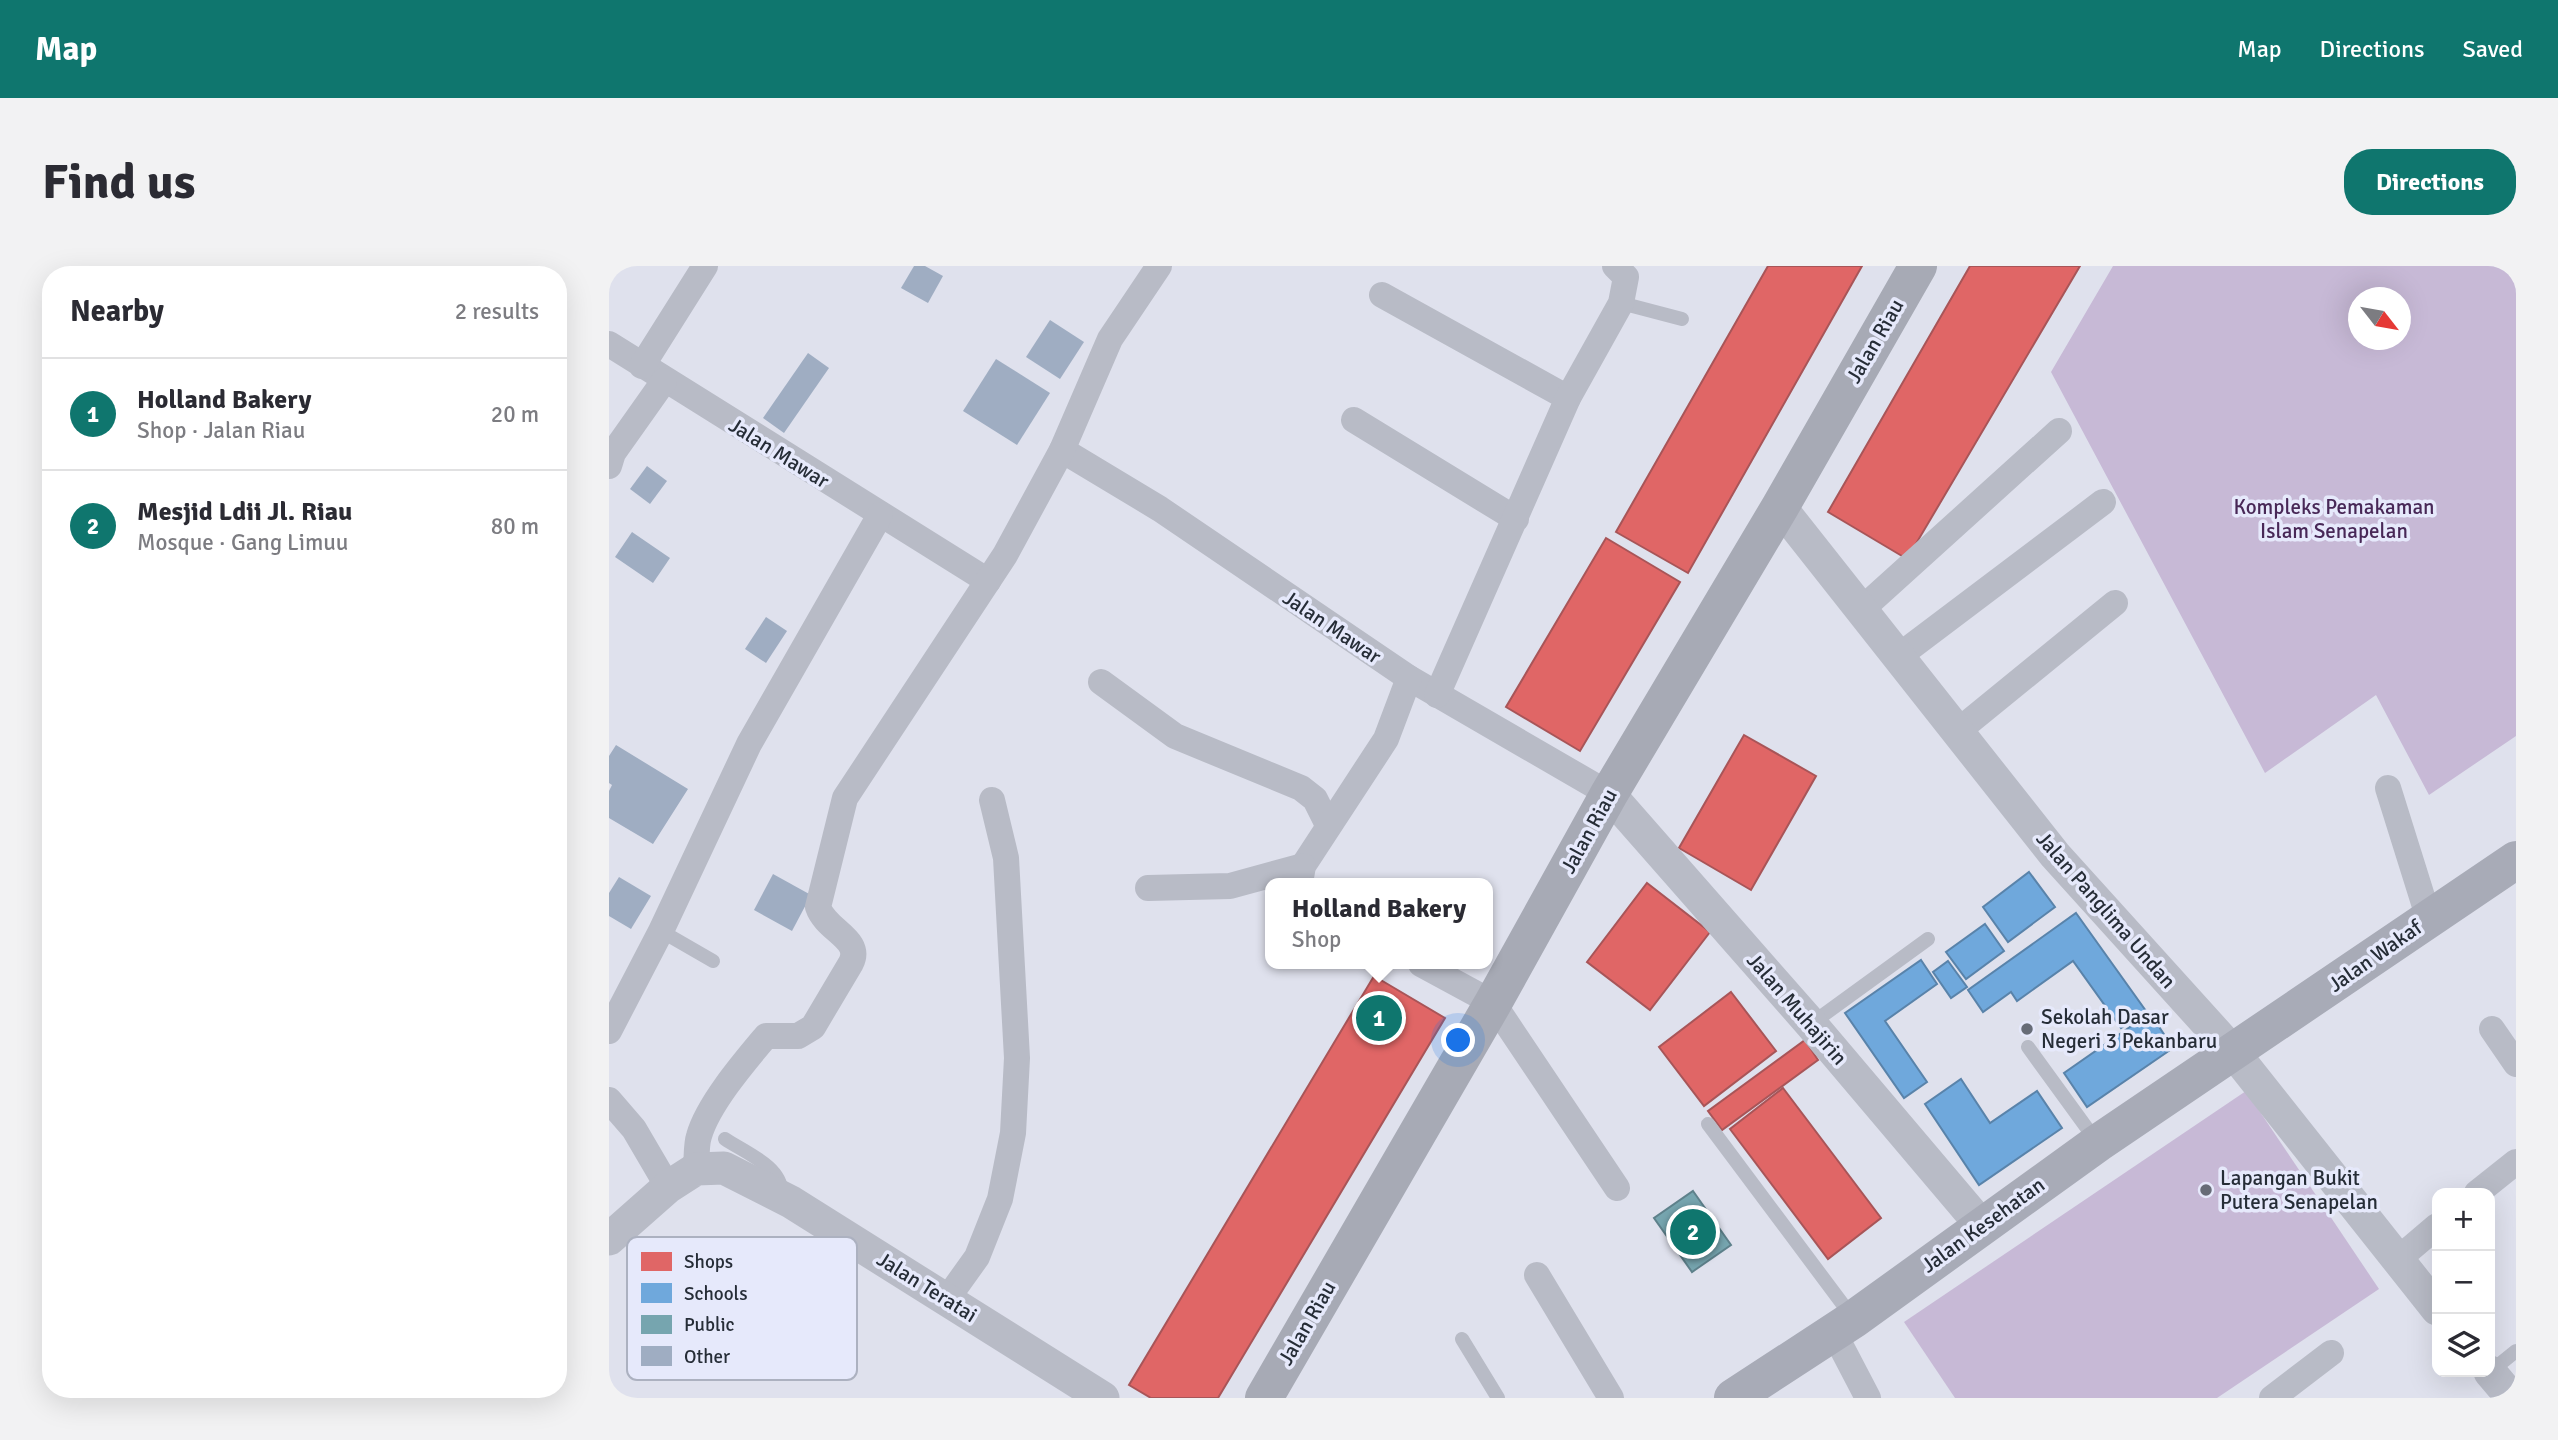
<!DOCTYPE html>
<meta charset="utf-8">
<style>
body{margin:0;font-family:Signika,sans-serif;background:#f2f2f3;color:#2b2b33}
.controls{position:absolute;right:21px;bottom:21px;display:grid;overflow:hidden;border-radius:14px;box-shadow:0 7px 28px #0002}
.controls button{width:63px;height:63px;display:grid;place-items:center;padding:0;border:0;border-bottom:2px solid #e1e1e2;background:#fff;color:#2b2b33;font:35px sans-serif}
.compass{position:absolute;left:1739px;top:21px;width:63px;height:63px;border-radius:50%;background:#fff;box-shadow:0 7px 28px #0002;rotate:121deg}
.you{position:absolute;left:850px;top:775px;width:24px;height:24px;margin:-18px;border:5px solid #fff;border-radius:50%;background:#1a73e8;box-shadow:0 0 0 10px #1a73e833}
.badge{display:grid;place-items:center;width:46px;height:46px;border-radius:50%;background:#0f766e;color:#fff;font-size:23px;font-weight:700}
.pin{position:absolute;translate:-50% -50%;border:4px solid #fff;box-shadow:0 2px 7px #0006}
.popup{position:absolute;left:656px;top:612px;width:228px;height:91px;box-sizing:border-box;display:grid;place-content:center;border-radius:14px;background:#fff;filter:drop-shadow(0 2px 5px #0005);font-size:23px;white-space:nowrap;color:#7c7c81}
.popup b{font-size:26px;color:#2b2b33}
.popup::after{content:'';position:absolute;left:50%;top:100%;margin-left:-14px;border:14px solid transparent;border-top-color:#fff}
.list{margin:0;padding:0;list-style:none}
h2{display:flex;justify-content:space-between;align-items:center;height:91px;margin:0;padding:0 28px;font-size:30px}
h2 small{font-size:23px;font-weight:400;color:#7c7c81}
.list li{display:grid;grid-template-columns:46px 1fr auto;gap:21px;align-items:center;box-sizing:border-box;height:112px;padding:0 28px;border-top:2px solid #e1e1e2}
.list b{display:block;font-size:26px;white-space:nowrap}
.list p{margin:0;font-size:23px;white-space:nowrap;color:#7c7c81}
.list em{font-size:23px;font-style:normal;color:#7c7c81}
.icon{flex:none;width:38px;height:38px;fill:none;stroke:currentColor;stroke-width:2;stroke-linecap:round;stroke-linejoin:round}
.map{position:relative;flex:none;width:1907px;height:1132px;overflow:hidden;border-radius:28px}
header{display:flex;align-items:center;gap:42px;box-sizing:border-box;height:98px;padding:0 35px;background:#0f766e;color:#fff}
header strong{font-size:33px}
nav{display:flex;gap:38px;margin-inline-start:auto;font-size:24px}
.intro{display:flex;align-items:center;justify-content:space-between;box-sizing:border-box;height:168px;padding:0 42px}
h1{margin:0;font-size:49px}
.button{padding:18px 32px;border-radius:28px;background:#0f766e;color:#fff;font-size:24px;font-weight:700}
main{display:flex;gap:42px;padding:0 42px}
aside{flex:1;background:#fff;border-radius:28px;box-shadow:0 7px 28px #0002}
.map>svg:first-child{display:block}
.green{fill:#c7b9d6;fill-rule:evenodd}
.shops{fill:#e06666;stroke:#a85558;stroke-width:2}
.schools{fill:#6fa8dc;stroke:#5983aa;stroke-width:2}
.public{fill:#76a5af;stroke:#5e818b;stroke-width:2}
.building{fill:#9fadc2}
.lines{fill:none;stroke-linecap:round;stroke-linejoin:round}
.service{stroke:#b8bbc6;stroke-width:14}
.minor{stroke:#b8bbc6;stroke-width:26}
.tertiary{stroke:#b8bbc6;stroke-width:33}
.secondary{stroke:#a8abb7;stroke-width:38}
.primary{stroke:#a7aab5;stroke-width:38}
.poi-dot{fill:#676c77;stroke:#e6e9fb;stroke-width:2.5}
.labels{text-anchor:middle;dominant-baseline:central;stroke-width:7;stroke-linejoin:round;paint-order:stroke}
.street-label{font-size:21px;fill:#262d37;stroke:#e6e9fb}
.park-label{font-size:21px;fill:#482857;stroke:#e6e9fb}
.poi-label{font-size:21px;fill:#262d37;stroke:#e6e9fb;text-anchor:start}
.key{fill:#e6e9fb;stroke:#acb1c0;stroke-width:2}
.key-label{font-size:19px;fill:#262d37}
</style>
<header>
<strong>Map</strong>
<nav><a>Map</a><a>Directions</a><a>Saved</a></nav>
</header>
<div class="intro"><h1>Find us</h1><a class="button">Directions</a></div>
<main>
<aside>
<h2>Nearby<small>2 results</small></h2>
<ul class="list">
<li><span class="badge">1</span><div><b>Holland Bakery</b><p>Shop · Jalan Riau</p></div><em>20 m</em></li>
<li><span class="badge">2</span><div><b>Mesjid Ldii Jl. Riau</b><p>Mosque · Gang Limuu</p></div><em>80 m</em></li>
</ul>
</aside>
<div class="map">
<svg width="1907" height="1132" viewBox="0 0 1907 1132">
<rect width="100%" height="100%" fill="#dfe1ed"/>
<g class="green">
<path d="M1504 0H1892L1907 12V470L1820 529 1767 429 1656 507 1442 106ZM1750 32H1792V74H1750Z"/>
<path d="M1637 825 1770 1023 1608 1132H1346L1295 1056Z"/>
</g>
<g class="shops">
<path d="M1159 0H1253L1079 307 1007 266Z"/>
<path d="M1361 0H1471L1298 293 1219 246Z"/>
<path d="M997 272 1071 316 971 485 897 441Z"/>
<path d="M1135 469 1207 510 1142 624 1070 582Z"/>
<path d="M1038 617 1101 666 1041 744 978 696Z"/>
<path d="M765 710 836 752 609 1132H542L520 1119Z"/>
<path d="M1122 726 1167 785 1095 840 1050 781Z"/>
<path d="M1196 774 1209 794 1113 864 1099 845Z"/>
<path d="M1174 822 1272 952 1219 993 1121 863Z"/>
</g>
<g class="schools">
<path d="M1420 606 1446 641 1399 676 1374 641Z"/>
<path d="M1467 647 1537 745 1512 762 1464 695 1408 735 1402 726 1374 746 1359 724Z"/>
<path d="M1376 658 1395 685 1357 713 1337 686Z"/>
<path d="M1312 694 1328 718 1276 755 1318 816 1295 832 1236 747Z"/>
<path d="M1339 695 1358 721 1342 732 1324 706Z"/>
<path d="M1541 747 1564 782 1478 841 1455 807Z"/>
<path d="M1352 813 1381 857 1428 825 1453 862 1370 919 1316 838Z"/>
</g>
<path class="public" d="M1084 925 1122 979 1083 1006 1045 952Z"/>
<g class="building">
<path d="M305 0H316L334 10 319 37 292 22Z"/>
<path d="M441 54 475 76 451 113 417 91Z"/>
<path d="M199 87 220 102 175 167 154 152Z"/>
<path d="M387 93 441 127 408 179 354 145Z"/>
<path d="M38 200 58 215 41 238 21 223Z"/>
<path d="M23 266 61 292 44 317 6 291Z"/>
<path d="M157 351 178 365 157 397 136 383Z"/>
<path d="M7 479 79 523 44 578 0 552V525L3 519 0 517V490Z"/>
<path d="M164 608 202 629 183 665 145 644Z"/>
<path d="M10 611 42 630 22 663 0 650V627Z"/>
</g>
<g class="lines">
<g class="service">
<path d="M1012 37 1073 53"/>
<path d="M52 665 104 695"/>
<path d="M1202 758 1319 673"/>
<path d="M1419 781 1488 876"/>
<path d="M1099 858 1244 1052"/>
<path d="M116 873C135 886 174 901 172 927"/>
<path d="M853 1073 889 1132"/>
<path d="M1881 1106 1907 1085"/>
</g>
<g class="minor">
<path d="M773 29 959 132"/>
<path d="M0 78 379 315"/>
<path d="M33 100 96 0"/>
<path d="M745 154 907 253"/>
<path d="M453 184 551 243 800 412 1000 528"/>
<path d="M0 200 4 187 55 115"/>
<path d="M1253 343 1450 165"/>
<path d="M1290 390 1494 236"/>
<path d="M492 416 566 470 692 522 706 533 719 559"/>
<path d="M828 429 959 132 1012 37 1017 11 1006 0"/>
<path d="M1349 465 1506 337"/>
<path d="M1779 522 1820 653"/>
<path d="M691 617 694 600 777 473 800 412"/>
<path d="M539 622 621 620 694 600"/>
<path d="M812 698 884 737 1008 922"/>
<path d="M1883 763 1907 798"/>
<path d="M0 765 52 665 140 478 271 249"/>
<path d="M0 834 25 863 59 921"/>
<path d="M87 903C88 892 87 879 90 870 99 838 136 795 157 770H189L204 761 242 697C254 673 217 665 209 641L236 532 396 289 453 184 501 73 550 0"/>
<path d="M1868 927 1907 896"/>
<path d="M1788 994 1828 960"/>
<path d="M928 1009 1002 1132"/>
<path d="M338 1033 368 991 391 933 404 867 408 792 397 592 383 534"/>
<path d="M1224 1065 1259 1132"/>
<path d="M1663 1132 1722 1087"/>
</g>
<g class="tertiary">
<path d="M1171 241 1446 589 1625 787 1828 1043"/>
<path d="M1000 528 1202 758 1373 960"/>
<path d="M0 973 59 921 87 903 115 902 182 936 494 1132"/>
<path d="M1881 1106 1903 1132"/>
</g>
<path class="secondary" d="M1124 1132 1245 1053 1489 877 1907 594"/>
<path class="primary" d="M655 1132 884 737 1000 528 1171 241 1309 0"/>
</g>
<g class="poi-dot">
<circle cx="1418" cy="763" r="7"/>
<circle cx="1597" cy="924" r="7"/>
</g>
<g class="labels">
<g class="street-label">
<text transform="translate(1266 75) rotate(-60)">Jalan Riau</text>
<text transform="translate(170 187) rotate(32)">Jalan Mawar</text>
<text transform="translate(723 361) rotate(34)">Jalan Mawar</text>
<text transform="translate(980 565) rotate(-61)">Jalan Riau</text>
<text transform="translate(1497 644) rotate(49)">Jalan Panglima Undan</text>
<text transform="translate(1766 690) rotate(-35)">Jalan Wakaf</text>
<text transform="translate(1188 743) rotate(49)">Jalan Muhajirin</text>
<text transform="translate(1374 959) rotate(-36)">Jalan Kesehatan</text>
<text transform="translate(318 1021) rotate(32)">Jalan Teratai</text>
<text transform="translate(698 1057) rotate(-60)">Jalan Riau</text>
</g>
<g class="park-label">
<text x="1725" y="241">Kompleks Pemakaman<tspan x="1725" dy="24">Islam Senapelan</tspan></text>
</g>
<g class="poi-label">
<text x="1432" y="751">Sekolah Dasar<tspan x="1432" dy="24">Negeri 3 Pekanbaru</tspan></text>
<text x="1611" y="912">Lapangan Bukit<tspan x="1611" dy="24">Putera Senapelan</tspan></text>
</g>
</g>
<rect x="18" y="971" width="230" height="143" rx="10" class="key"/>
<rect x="32" y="986" width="31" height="19" fill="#e06666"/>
<rect x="32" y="1017" width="31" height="20" fill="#6fa8dc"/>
<rect x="32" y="1049" width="31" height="19" fill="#76a5af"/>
<rect x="32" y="1080" width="31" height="20" fill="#9fadc2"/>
<g class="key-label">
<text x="75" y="1002">Shops</text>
<text x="75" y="1034">Schools</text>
<text x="75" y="1065">Public</text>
<text x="75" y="1097">Other</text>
</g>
</svg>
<div class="controls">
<button>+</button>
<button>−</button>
<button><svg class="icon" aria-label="layers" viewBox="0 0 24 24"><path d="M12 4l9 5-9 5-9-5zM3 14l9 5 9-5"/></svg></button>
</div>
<svg class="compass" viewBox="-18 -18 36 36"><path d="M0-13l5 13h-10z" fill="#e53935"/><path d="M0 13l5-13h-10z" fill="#7c7c81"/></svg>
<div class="you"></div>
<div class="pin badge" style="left:770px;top:752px">1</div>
<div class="popup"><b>Holland Bakery</b>Shop</div>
<div class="pin badge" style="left:1084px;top:966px">2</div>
</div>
</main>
